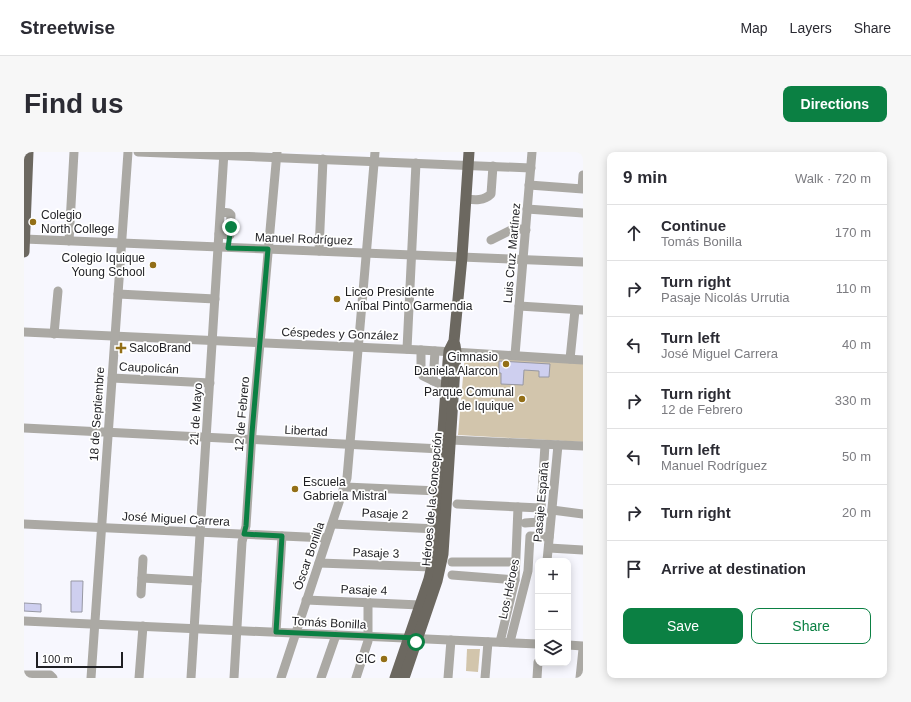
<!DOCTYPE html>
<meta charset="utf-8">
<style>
body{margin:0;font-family:Helvetica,sans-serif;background:#f7f7f7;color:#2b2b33}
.controls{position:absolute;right:12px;bottom:12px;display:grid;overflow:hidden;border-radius:8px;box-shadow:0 2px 10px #0003}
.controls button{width:36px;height:36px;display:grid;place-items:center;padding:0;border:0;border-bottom:1px solid #e1e1e2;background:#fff;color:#2b2b33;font:20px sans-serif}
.scale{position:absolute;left:12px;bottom:10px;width:87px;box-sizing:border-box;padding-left:4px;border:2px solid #1f1f23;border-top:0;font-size:11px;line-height:14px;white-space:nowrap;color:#1f1f23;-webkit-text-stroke:3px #fff;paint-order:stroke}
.stop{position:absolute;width:12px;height:12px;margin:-9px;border:3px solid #0b8043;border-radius:50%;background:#fff}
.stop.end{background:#0b8043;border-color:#fff;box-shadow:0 1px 4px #0008}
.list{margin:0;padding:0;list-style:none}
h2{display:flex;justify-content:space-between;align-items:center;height:52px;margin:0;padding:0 16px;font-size:17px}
h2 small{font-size:13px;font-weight:400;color:#7c7c81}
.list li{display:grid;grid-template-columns:26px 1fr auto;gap:12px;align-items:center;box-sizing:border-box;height:56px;padding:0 16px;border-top:1px solid #e1e1e2}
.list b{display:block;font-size:15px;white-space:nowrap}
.list p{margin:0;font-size:13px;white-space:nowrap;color:#7c7c81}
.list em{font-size:13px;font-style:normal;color:#7c7c81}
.actions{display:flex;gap:8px;padding:12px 16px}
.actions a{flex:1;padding:9px 0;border:1px solid #0b8043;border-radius:8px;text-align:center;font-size:14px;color:#0b8043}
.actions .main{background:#0b8043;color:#fff}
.icon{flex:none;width:22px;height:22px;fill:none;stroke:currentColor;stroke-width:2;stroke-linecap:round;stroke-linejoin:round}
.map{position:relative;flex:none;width:559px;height:526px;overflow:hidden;border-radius:8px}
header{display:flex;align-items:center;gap:24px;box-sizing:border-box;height:56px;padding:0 20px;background:#fff;border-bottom:1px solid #e1e1e2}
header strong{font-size:19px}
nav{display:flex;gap:22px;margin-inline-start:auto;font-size:14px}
.intro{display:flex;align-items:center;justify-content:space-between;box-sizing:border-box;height:96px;padding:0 24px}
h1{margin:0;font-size:28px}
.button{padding:10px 18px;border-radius:8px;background:#0b8043;color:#fff;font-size:14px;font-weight:700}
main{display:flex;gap:24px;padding:0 24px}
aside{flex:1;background:#fff;border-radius:8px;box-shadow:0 2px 10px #0003}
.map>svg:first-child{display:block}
.green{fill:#d2c5ac}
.building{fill:#cecfef;stroke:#9798a3}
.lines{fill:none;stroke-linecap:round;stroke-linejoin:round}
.minor{stroke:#aba9a4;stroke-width:9}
.major{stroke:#6c6860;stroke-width:11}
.route{stroke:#0b8043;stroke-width:5}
.poi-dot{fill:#936f17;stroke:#fff;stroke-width:1.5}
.labels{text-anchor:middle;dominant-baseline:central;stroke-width:3.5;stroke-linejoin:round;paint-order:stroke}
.poi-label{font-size:12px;fill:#1f1f23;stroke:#fff;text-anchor:start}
.street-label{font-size:12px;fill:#1f1f23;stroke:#fff}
</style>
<header>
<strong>Streetwise</strong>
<nav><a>Map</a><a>Layers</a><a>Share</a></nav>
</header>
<div class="intro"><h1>Find us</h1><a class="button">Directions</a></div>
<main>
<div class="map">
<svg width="559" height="526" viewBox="0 0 559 526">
<rect width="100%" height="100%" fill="#f7f7fe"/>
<g class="green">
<path d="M441 202 559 210V290L434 283Z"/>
<path d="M443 497H456L454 520 442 519Z"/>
</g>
<g class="building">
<path d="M475 209 526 212 525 225H515V219L500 218 499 233 477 232V221H475Z"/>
<path d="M47 429H59L58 460H47Z"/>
<path d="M0 451 17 452V460L0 459Z"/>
</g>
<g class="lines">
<g class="minor">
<path d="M114 0 507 16"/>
<path d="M505 33 559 37"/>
<path d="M558 36 559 23"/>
<path d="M442 47C451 48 460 49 467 42L469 14"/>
<path d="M503 57 559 61"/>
<path d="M195 82 206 83 207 63 205 61 197 60"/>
<path d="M0 87 559 110"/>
<path d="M467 88 491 76 502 78"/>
<path d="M45 89 50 0"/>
<path d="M295 99 299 7"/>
<path d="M94 142 191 147"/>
<path d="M495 154 559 158"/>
<path d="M0 180 397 198 559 208"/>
<path d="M30 182 34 139"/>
<path d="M383 197 392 11"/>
<path d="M397 198V219L399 224 428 238"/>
<path d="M491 203 508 0"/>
<path d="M546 207 551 158"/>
<path d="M88 226 186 231"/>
<path d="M409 229 411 199"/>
<path d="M0 276 417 297 427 288 559 294"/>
<path d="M321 335 415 339"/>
<path d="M433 352 517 356 521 293"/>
<path d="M528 358 559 362"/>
<path d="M501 371 514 370 517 356"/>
<path d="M0 372 303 386"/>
<path d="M308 372 413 377"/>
<path d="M525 396 559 398"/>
<path d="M523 409 534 293"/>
<path d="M428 410H492"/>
<path d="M295 411 408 415"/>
<path d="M428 423 491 428"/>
<path d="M118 426 173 429"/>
<path d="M117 442 119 407"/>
<path d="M282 448 396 453"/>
<path d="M0 469 514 492"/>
<path d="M252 480 258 384"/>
<path d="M476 490 491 428 494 355"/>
<path d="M486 490 504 419 506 384 525 385"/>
<path d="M544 493 559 494"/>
<path d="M0 523H26L29 526"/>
<path d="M67 526 104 0"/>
<path d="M115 526 119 474"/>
<path d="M167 526 200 0"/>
<path d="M210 526 218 390 222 374 228 281 253 0"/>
<path d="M257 526 323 326 351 0"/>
<path d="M297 526 312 483"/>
<path d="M332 526 344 489V450"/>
<path d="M424 526 427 488"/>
<path d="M461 526 464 490"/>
<path d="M513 526 514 510"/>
<path d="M556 526 559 497"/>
</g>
<g class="major">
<path d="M0 100 4 0"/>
<path d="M371 526 405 427 410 405 424 210 425 199 430 189 438 105 445 0"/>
<path d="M380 526 413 429 419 402 432 200 431 193"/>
</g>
</g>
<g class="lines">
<path class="route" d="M207 75 204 96 244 97 228 281 222 374 220 382 258 384 252 480 393 486 392 490"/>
</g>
<g class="poi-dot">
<circle cx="9" cy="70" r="4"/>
<circle cx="129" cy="113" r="4"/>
<circle cx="313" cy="147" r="4"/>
<path d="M95 190h4v4h4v4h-4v4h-4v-4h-4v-4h4z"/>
<circle cx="482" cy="212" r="4"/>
<circle cx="498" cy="247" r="4"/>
<circle cx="271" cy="337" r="4"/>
<circle cx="360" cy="507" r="4"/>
</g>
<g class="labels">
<g class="poi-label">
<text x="17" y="63">Colegio<tspan x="17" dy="14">North College</tspan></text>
<text x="121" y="106" text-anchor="end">Colegio Iquique<tspan x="121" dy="14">Young School</tspan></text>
<text x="321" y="140">Liceo Presidente<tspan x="321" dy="14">Aníbal Pinto Garmendia</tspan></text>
<text x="105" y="196">SalcoBrand</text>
<text x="474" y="205" text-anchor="end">Gimnasio<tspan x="474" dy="14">Daniela Alarcon</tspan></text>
<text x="490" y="240" text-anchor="end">Parque Comunal<tspan x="490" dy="14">de Iquique</tspan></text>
<text x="279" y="330">Escuela<tspan x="279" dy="14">Gabriela Mistral</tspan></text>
<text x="352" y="507" text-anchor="end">CIC</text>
</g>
<g class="street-label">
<text transform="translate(280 87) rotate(2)">Manuel Rodríguez</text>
<text transform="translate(488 101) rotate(-85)">Luis Cruz Martínez</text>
<text transform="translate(316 182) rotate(2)">Céspedes y González</text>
<text transform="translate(125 216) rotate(3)">Caupolicán</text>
<text transform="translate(73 262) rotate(-86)">18 de Septiembre</text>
<text transform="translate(172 262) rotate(-86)">21 de Mayo</text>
<text transform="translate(218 262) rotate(-85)">12 de Febrero</text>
<text transform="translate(282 279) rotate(3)">Libertad</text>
<text transform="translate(408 347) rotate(-85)">Héroes de la Concepción</text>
<text transform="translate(517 350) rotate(-85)">Pasaje España</text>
<text transform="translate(361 362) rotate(3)">Pasaje 2</text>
<text transform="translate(152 367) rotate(3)">José Miguel Carrera</text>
<text transform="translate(352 401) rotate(2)">Pasaje 3</text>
<text transform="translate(285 404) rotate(-71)">Óscar Bonilla</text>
<text transform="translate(485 437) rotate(-78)">Los Héroes</text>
<text transform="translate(340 438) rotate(2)">Pasaje 4</text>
<text transform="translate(305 471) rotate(3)">Tomás Bonilla</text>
</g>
</g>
</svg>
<div class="controls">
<button>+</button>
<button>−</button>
<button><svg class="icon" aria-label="layers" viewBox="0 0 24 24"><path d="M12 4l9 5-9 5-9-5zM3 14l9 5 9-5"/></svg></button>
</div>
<div class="scale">100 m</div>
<div class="stop" style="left:392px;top:490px"></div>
<div class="stop end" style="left:207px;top:75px"></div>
</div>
<aside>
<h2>9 min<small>Walk · 720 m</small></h2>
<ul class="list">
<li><svg class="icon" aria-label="ahead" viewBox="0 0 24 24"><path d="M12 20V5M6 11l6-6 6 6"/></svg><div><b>Continue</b><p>Tomás Bonilla</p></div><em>170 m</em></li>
<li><svg class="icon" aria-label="right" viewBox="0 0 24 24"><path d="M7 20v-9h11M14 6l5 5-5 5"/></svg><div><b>Turn right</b><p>Pasaje Nicolás Urrutia</p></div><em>110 m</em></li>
<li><svg class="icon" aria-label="left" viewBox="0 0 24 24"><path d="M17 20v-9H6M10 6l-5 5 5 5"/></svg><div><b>Turn left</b><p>José Miguel Carrera</p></div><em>40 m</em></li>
<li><svg class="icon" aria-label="right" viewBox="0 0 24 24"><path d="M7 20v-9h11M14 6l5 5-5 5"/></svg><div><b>Turn right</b><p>12 de Febrero</p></div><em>330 m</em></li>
<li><svg class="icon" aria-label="left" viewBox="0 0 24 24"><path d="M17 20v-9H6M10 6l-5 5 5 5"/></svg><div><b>Turn left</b><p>Manuel Rodríguez</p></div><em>50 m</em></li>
<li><svg class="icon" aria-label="right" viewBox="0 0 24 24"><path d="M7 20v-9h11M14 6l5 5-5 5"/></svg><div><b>Turn right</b></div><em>20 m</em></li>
<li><svg class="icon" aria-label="arrive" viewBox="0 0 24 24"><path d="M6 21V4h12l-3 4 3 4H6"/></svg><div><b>Arrive at destination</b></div></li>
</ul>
<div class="actions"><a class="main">Save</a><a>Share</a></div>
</aside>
</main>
